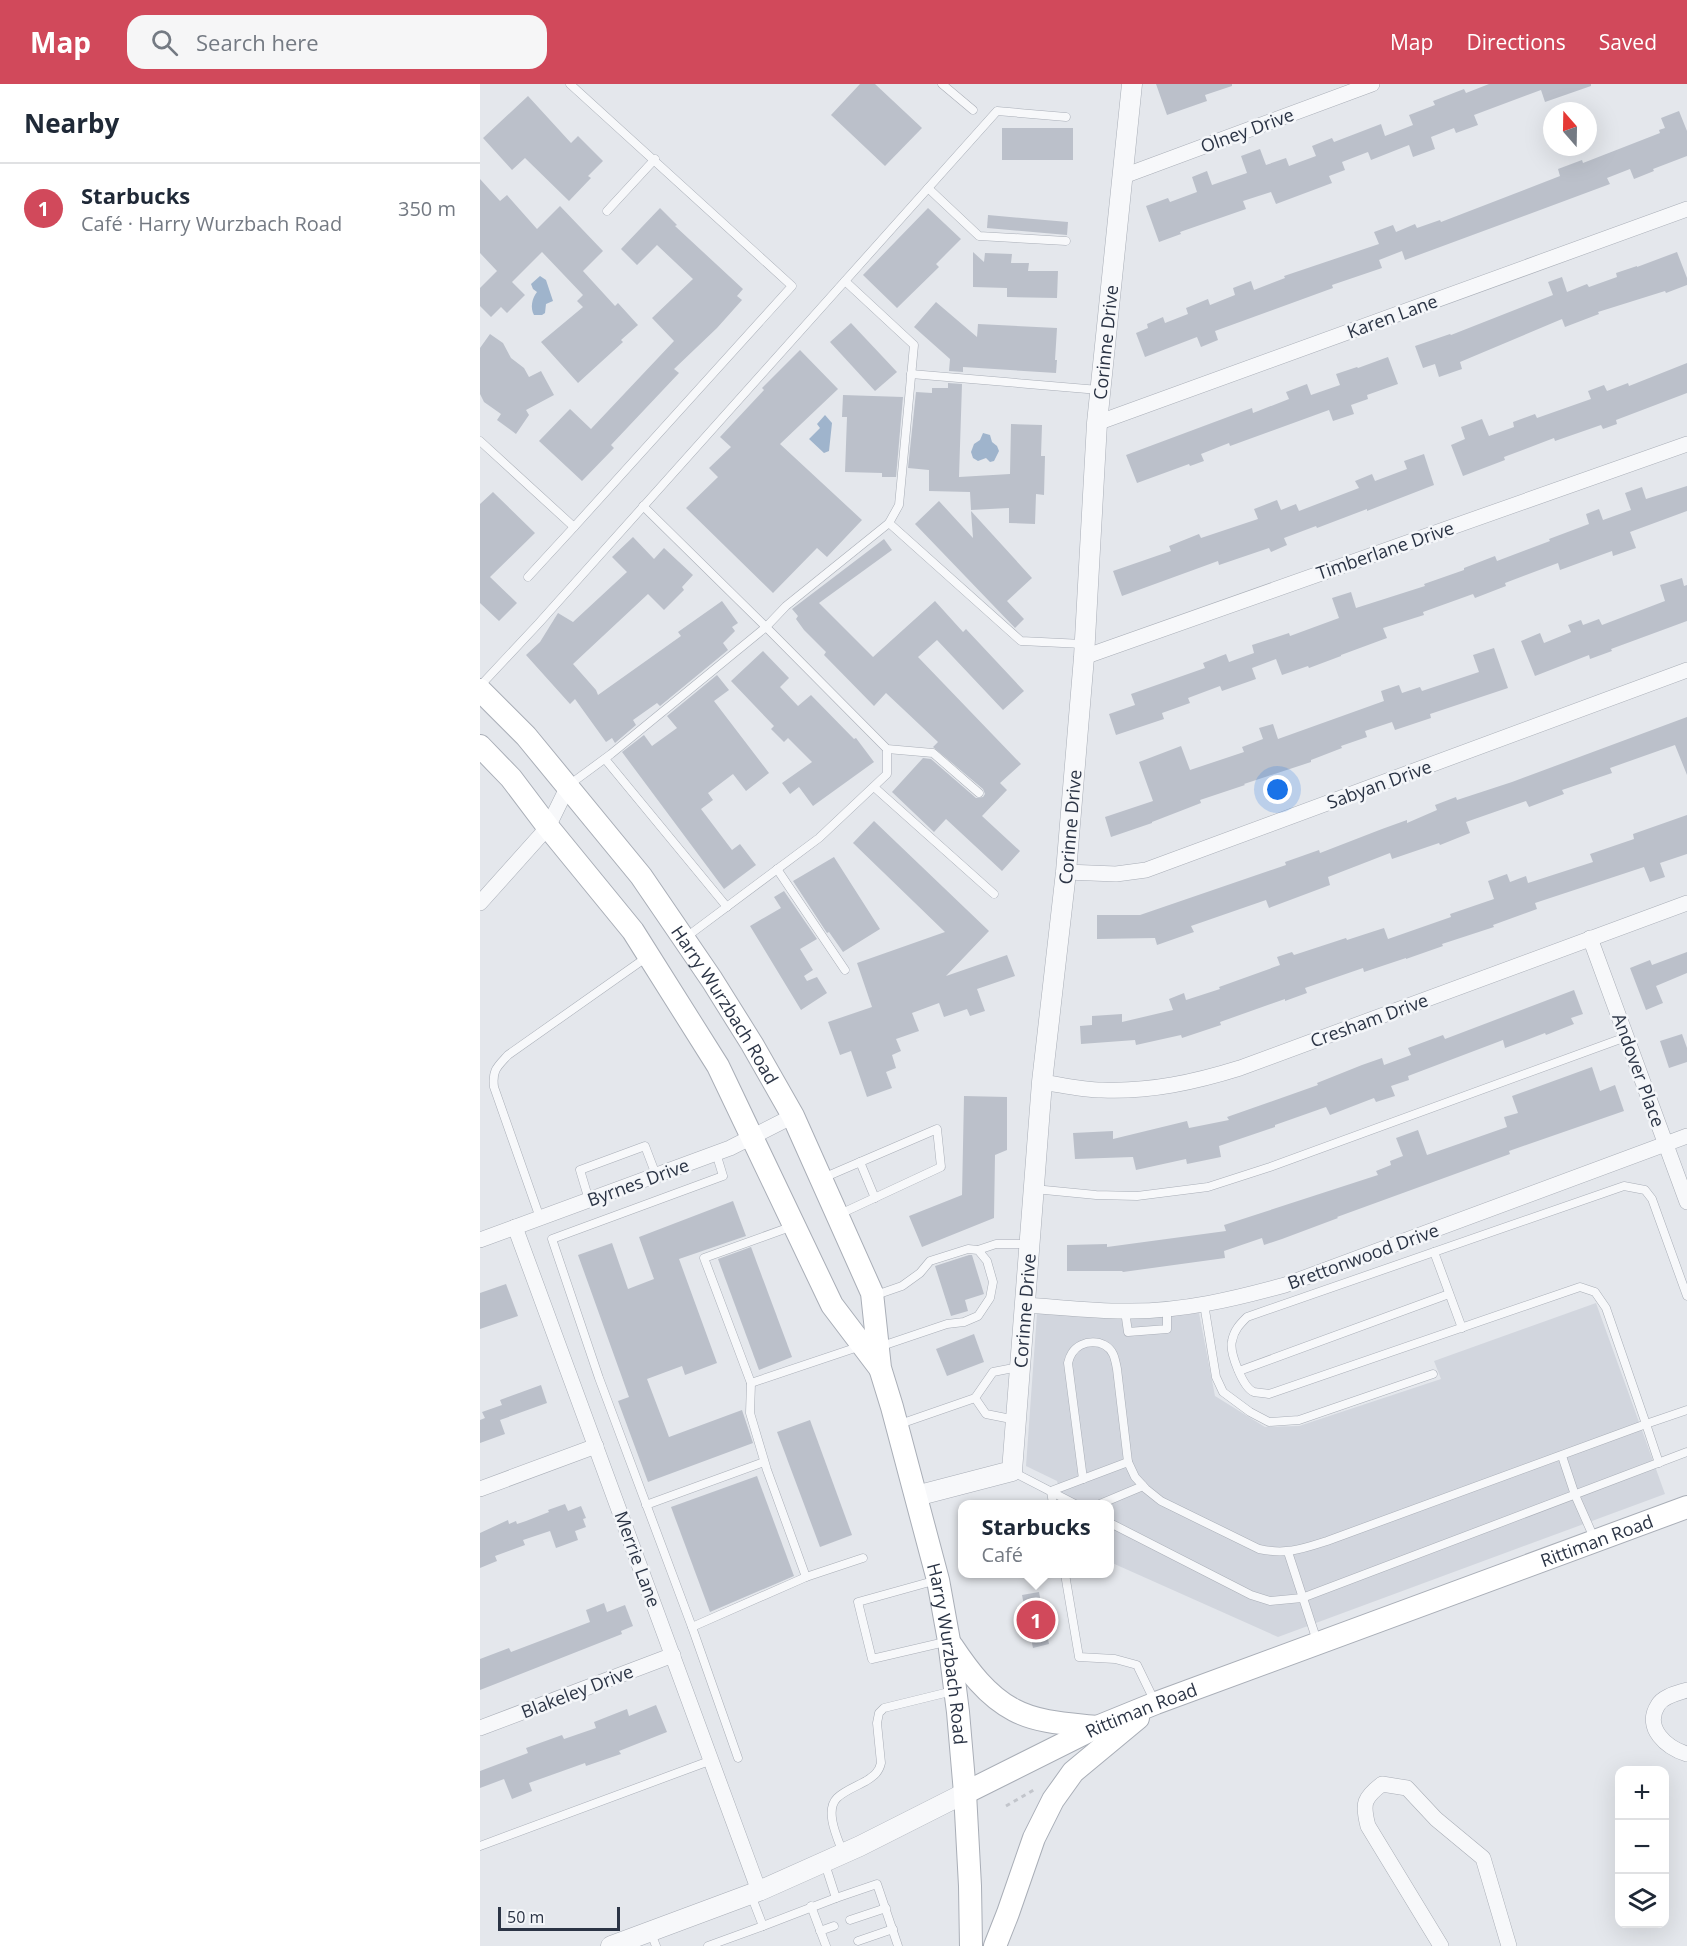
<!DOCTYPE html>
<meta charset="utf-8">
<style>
body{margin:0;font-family:"Open Sans",sans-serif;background:#f6f6f7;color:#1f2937}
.controls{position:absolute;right:18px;bottom:18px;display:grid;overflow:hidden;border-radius:12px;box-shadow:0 6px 24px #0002}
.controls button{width:54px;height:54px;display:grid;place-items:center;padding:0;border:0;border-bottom:2px solid #e0e1e3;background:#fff;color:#1f2937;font:30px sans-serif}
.compass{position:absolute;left:1063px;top:18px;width:54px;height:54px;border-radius:50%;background:#fff;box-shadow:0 6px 24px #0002;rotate:340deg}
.scale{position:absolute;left:18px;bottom:15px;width:122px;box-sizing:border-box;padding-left:6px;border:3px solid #2b3445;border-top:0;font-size:16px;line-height:21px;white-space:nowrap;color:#2b3445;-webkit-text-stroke:4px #f4f6f9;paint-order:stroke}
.you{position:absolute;left:798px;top:706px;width:21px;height:21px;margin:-15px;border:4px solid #fff;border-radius:50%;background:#1a73e8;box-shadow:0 0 0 9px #1a73e833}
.badge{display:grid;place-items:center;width:39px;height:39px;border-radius:50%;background:#d1495b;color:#fff;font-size:20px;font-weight:700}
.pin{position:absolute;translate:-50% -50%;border:3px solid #fff;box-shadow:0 2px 6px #0006}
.popup{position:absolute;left:478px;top:1416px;width:156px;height:78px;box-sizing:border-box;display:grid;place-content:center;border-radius:12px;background:#fff;filter:drop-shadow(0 2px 4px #0005);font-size:20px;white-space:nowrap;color:#747a83}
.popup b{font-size:22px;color:#1f2937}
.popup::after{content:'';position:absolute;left:50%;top:100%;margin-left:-12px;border:12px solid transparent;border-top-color:#fff}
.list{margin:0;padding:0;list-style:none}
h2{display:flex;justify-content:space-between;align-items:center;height:78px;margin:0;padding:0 24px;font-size:26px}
h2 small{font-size:20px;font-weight:400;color:#747a83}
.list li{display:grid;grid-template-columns:39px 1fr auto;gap:18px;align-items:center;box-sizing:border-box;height:90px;padding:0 24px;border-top:2px solid #e0e1e3}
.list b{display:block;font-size:22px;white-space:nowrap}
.list p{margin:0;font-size:20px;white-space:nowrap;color:#747a83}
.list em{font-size:20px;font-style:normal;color:#747a83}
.icon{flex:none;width:33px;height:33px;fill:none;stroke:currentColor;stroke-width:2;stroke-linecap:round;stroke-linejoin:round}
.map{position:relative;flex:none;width:1207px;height:1862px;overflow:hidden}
header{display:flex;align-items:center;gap:36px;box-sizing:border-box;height:84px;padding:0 30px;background:#d1495b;color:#fff}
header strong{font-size:28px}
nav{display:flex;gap:33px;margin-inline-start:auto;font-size:21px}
.search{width:420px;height:54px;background:#f6f6f7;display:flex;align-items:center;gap:15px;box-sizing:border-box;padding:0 21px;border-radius:18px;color:#747a83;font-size:22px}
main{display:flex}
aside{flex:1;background:#fff}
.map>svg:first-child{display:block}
.built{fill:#d2d6de}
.water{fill:#9fb4cc}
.building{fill:#bbc0ca}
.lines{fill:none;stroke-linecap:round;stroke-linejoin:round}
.service-casing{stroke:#a9aeb7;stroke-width:9}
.minor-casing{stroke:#a9aeb7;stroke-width:16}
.tertiary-casing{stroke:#a9aeb7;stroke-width:21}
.secondary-casing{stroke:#a9aeb7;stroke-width:24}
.path{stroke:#c2c5cb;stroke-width:3;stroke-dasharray:4.5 4.5;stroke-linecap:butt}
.service{stroke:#f7f8fa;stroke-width:8}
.minor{stroke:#f7f8fa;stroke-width:15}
.tertiary{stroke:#f7f8fa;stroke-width:20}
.secondary{stroke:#fff;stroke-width:22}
.labels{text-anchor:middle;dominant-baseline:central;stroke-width:5;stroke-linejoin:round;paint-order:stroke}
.street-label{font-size:18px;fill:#2b3445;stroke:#f4f6f9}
</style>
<header>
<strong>Map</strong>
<div class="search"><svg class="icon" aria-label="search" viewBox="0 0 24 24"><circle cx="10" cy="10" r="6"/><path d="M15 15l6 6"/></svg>Search here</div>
<nav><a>Map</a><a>Directions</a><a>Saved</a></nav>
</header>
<main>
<aside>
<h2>Nearby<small></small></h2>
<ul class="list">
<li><span class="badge">1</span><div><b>Starbucks</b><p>Café · Harry Wurzbach Road</p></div><em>350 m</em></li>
</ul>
</aside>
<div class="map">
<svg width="1207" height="1862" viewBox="0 0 1207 1862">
<rect width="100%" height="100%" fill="#e4e7ec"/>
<path class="built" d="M1116 1219 1185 1410 798 1553 630 1478V1420H584L577 1397 546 1382 557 1229 663 1234 719 1229 735 1312 785 1343 819 1342 961 1295 954 1277Z"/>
<g class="water">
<path d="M60 192 66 196 73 217 66 220 65 229 62 231H54C50 224 52 214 57 208L53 205 51 200Z"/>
<path d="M345 331 352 339 349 367 344 369 329 355 340 344 337 340Z"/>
<path d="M503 349 510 351 512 358 517 362 519 367 514 377 510 378 506 374 498 377 493 374 491 368 494 360 500 356Z"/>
</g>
<g class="building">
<path d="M380 0H395L442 44 405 82 351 31Z"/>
<path d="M676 0H752V2L725 11 727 17 687 31Z"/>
<path d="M1009 0H1111V2L1065 18 1061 6 994 31 998 41 976 49 974 44 951 53 955 65 933 73 929 61 891 76 888 68 862 78 865 86 849 92 852 99 796 120 791 108 763 117 766 125 700 148 701 150 679 158 666 122 688 114 690 118 717 108 712 93 727 87 732 101 767 89 761 72 780 65 786 81 806 74 809 82 836 72 832 62 852 54 854 58 901 40 905 52 933 41 929 31 955 21 953 17 984 5 986 9Z"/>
<path d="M48 12 91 59 98 52 123 77 108 92 111 94 89 117 45 74 32 86 3 54Z"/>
<path d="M1199 27 1207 47V72L1173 85 1174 87 1154 95 1150 85 1127 94 1130 100 925 176 922 167 899 176 902 184 852 201 853 204 735 247 738 256 721 263 717 253 665 273 656 249 668 244 667 240 683 233 685 239 708 230 706 224 728 215 730 221 755 211 753 204 771 197 774 206 805 194 804 192 899 160 894 148 913 141 916 148 935 140 937 144 960 136 961 138 1080 92 1078 85 1102 76 1103 79 1180 49 1179 46 1185 44 1181 34Z"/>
<rect x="522" y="44" width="71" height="32"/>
<path d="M0 95 20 117 27 111 57 145 80 122 123 167 103 187 135 222 138 219 158 241 141 256 143 258 98 299 61 258 103 223 97 217 103 211 62 168 32 198 45 211 27 229 21 223 11 233 0 222V204L17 187 0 169Z"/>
<path d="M180 124 197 141 195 142 263 205 257 212 262 216 237 244 194 285 199 289 131 361 134 364 102 397 59 357 90 325 111 345 194 257 172 234 213 195 177 161 157 181 141 165Z"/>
<path d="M448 124 481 155 456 180 459 183 417 224 383 191Z"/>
<path d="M508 131 588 138 587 151 507 144Z"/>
<path d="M493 168 504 178 505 169 532 170 531 179H549L548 187H578L577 214 527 213V204L493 203Z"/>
<path d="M1197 168 1207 194V201L1186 209 1185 207 1118 228 1119 230 1085 243 1082 235 980 278 982 285 959 293 955 280 943 284 935 262 970 250 971 251 1073 211 1068 198 1082 193 1087 208 1107 200 1109 203 1137 193 1136 189 1157 182V183Z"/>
<path d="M456 218 497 253 498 240 577 244 575 276H577L576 289 483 283V288L469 287 470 275 434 243Z"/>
<path d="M371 239 417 288 395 307 350 258Z"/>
<path d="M10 250 23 259 31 274 44 284 49 293 61 287 74 311 46 326 49 331 36 350 17 336 21 330 4 318 0 310V264Z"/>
<path d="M320 266 358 305 300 360 382 436 347 473 337 464 293 509 206 424 238 393 229 384 251 363 240 353 284 306 282 304Z"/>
<path d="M908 273 918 300 887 311 888 315 871 321 874 330 853 337 849 326 750 362 749 359 721 370 724 377 710 382 709 380 657 399 646 371 772 324 773 329 809 315 806 308 827 300 831 311 860 301 856 290 877 283 878 284Z"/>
<path d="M1207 279V309L1136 336 1137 340 1123 345 1121 341 1075 357 1074 354 1024 373 1025 376 983 392 971 361 985 355 981 343 1002 335 1009 352 1034 343 1033 338 1055 330 1057 334 1111 315 1108 307 1124 301 1127 307 1148 299 1149 302Z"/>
<path d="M468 299 482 300 479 393 530 390 531 340 562 341 561 372H565L564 411 556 410 555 440 529 439V424L491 426 490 408 449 407V386L428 384 436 308 452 309V304H468Z"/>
<path d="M363 311 423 313 416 393H402V389L365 388 367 333H362Z"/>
<path d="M944 370 954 401 887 427V425L837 444 836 442 804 454 807 461 791 468 789 464 739 481 738 477 642 512 633 487 691 467 689 462 719 450 721 454 778 435 774 425 797 416 801 426 816 420 819 427 879 404 875 397 892 390 895 397 927 385 924 377Z"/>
<path d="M1207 402V427L1150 448 1156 464 1133 472 1132 467 1080 486 1078 479 1025 499 1026 502 995 514 993 510 943 528 944 531 903 544 907 554 861 571V572L829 584 828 582 802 591 796 575 772 584 776 595 742 607 740 602 708 614 710 619 682 629 684 635 636 651 629 630 655 621 651 610 725 584 723 579 746 570 749 578 774 569 772 561 809 549 810 552 859 534 852 514 871 508 876 524 945 502 944 500 984 486V484L1015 472 1017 477 1070 457 1069 455 1109 440 1106 430 1119 425 1123 436 1151 426 1145 409 1162 403 1166 415Z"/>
<path d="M13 408 55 449 10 493 37 519 19 537 0 519V420Z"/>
<path d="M459 417 493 454 491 427 552 494 527 517 544 535 535 544 435 440Z"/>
<path d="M153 453 174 475 184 464 213 491 202 503 204 506 184 526 168 510 93 580 116 606 118 611 201 552 198 548 242 517 258 539 252 543 255 547 243 559 248 566 180 622 177 619 153 636 156 641 135 659 132 654 126 658 95 615 90 620 46 571 60 558 78 529 93 538 147 488 132 473Z"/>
<path d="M404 455 412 466 339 519 393 573 455 517 483 548 486 545 544 607 523 626 457 556 438 573 541 680 520 699 527 706 502 732 540 767 522 787 466 735 454 748 412 708 443 674 451 675 496 714 503 713 505 710 503 705 453 663 458 658 406 609 394 622 344 571 346 568 324 546 316 535 318 532 312 525Z"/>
<path d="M1202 494 1204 502 1207 501V537L1131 565 1132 567 1110 575 1109 571 1055 592 1041 557 1060 549 1064 559 1091 548 1088 541 1101 536 1103 541 1119 535 1122 541 1185 517 1180 501Z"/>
<path d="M1014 564 1028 604 950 630 951 634 915 646 912 638 885 647 887 653 861 662 862 664 831 676V678L764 700 765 701 720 716 721 719 672 738V739L631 753 625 733 673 717 659 678 701 662 710 686 764 668 762 663 783 655 779 644 793 640 798 655 904 617 901 607 919 601 922 609 940 603 942 607 999 588 993 571Z"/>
<path d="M283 567 309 594 300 603 318 622 331 611 374 655 376 654 394 678 333 722 319 703 310 710 302 699 332 678 308 654 304 658 291 645 294 642 251 597Z"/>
<path d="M237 591 249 606 234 617 289 689 266 707 253 690 228 709 233 716 221 725 252 766 260 760 276 781 244 805 142 668 164 651 172 662 197 644 187 632Z"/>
<path d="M1207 633V691L1195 661 1130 684 1132 689 1082 706 1084 710 1049 723 1046 717 986 738 990 749 960 761 959 759 912 775 910 769 848 793 850 801 789 824 786 816 711 842 714 848 677 861 675 854 617 855V831H660L806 781 805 778 839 766 840 769 902 745 927 736V739L957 726 955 721 976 713 977 716 1032 698Z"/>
<path d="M1207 731V770L1180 779 1185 793 1170 798 1164 783 1055 819 1057 825 1013 841 1014 843 962 860 963 862 926 875V874L884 888 883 884 825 904 827 909 805 917V915L740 938 741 941 702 954 701 951 656 961 655 956 601 960 600 942 612 941V932L642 930V938L693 926 689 915 704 909 706 916 740 905 739 903 800 881 797 873 812 868 814 871 866 854 867 856 904 844 908 855 971 833 970 830 1014 815 1008 797 1027 790 1030 798 1046 792 1048 799 1113 778 1110 770 1154 755 1153 750Z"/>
<path d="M394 737 509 847 466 892 527 871 535 892 497 905 505 927 490 932 487 925 464 933 459 919 432 929 439 947 416 955 421 967 412 971 416 984 406 988 412 1004 387 1013 371 967 360 971 348 938 392 923 377 879 465 848 373 759Z"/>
<path d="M354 773 400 845 363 868 349 848 347 849 313 797Z"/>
<path d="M304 807 337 855 320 865 333 886 324 892 327 897 337 893 347 909 321 926 270 842 301 824 294 813Z"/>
<path d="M1207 868V889L1176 902 1183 919 1166 926 1150 884 1170 876 1172 881Z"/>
<path d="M1094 906 1103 930 1091 934 1094 940 1066 951 1065 949 1025 964 1023 956 928 992 929 996 911 1002 915 1012 896 1018 894 1014 850 1031 846 1023 795 1041V1043L739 1062 741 1073 707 1080 706 1075 656 1086 653 1073 595 1075 593 1049 633 1047V1055L707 1037 709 1044 749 1036 747 1033 838 1001 837 999 882 981 902 974 904 981 931 971 928 964 963 951 965 955Z"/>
<path d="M1202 950 1207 964V978L1189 984 1180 957Z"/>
<path d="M1112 983 1120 1007 1135 1001 1144 1027 1029 1067 1030 1070 857 1133 858 1134 802 1155 784 1161 782 1154 744 1167 745 1174 643 1188 642 1187H587V1161L627 1160V1163L746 1147 744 1141 898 1091 896 1087 911 1081 910 1077 923 1072 916 1054 938 1046 947 1071 1027 1043 1024 1033 1038 1029 1032 1012Z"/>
<path d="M484 1012 527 1013V1066L515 1071 514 1134 442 1163 429 1132 482 1111Z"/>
<path d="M253 1117 266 1152 199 1175 237 1279 205 1291 202 1282 167 1295 189 1353 262 1326 273 1359 168 1398 138 1317 149 1313 98 1171 132 1159 148 1205 174 1195 159 1153Z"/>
<path d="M271 1163 312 1273 279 1286 238 1175Z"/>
<path d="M489 1171H492L504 1210 485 1216 488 1227 471 1232 455 1182Z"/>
<path d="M26 1200 38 1232 0 1245V1209Z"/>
<path d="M494 1250 504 1278 467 1292 456 1265Z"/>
<path d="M61 1301 67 1319 20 1336 25 1350 0 1359V1336L5 1334 2 1328 22 1321 20 1316Z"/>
<path d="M330 1336 372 1451 340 1463 297 1348Z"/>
<path d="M277 1392 314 1492 230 1528 191 1423Z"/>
<path d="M85 1420 88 1427 101 1422 106 1434 103 1435 106 1443 95 1447 98 1456 76 1464 70 1447 43 1456 45 1461 15 1472 17 1477 0 1484V1449L28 1436 29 1440 36 1437 37 1440 46 1437 69 1428 68 1426Z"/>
<path d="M559 1508 569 1560 553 1564 542 1511Z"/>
<path d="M124 1519 127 1528 145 1521 153 1542 141 1547 142 1550 0 1606V1575L29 1564 31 1568 110 1538 106 1526Z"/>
<path d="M176 1621 187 1648 139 1667 141 1670 106 1682 105 1679 49 1699 52 1707 32 1715 24 1695 0 1704V1687L48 1669 46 1664 82 1651 84 1655 116 1644 114 1638 147 1625 149 1632Z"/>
</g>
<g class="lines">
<defs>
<g id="service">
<path d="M462 0 493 26"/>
<path d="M586 33 517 27 365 197 434 261 419 421 409 439 541 557 603 560"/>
<path d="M448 104 499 152 586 157"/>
<path d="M127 127 175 75"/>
<path d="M431 290 619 306"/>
<path d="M0 357 94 443 312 202 90 0"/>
<path d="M409 439 306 522 286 543 407 665 453 669 499 709"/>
<path d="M48 493 94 443"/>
<path d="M0 602 59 539 365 197"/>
<path d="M125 675 247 823"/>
<path d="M89 701 131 670 286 543 163 422"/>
<path d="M394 703 514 810"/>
<path d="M297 785 365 886"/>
<path d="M205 854 339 754 407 690V665"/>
<path d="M380 1078 395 1114"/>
<path d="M343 1094 457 1045 461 1083 360 1130"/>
<path d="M554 1105 616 1111 657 1112 728 1103 790 1083 1146 953"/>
<path d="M109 1116 100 1086 165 1062 176 1091"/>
<path d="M60 1134 14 1003C12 986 17 983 28 971L167 873"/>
<path d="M313 1142 224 1174 271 1299 381 1262"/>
<path d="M498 1166 516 1160H548"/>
<path d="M954 1168 982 1244"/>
<path d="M396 1211 422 1202 440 1189 450 1177 488 1165 498 1166 507 1177 513 1198 510 1214 498 1232 484 1238 467 1240 399 1263"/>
<path d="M1207 1212 1172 1115 1165 1106 1144 1102 767 1233C760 1240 754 1246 752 1257 749 1268 763 1304 774 1308 779 1309 784 1309 789 1310L1100 1203 1115 1208 1126 1224 1166 1340 1207 1326"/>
<path d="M724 1220 736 1293 743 1308 770 1328 789 1338 819 1336 953 1290"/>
<path d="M645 1227 648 1248 687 1245V1225"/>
<path d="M759 1287 969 1210"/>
<path d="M271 1299 270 1329 287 1386 326 1493"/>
<path d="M536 1336 506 1330 495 1314 513 1288 539 1283"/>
<path d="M420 1340 495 1314"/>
<path d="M1082 1372 1095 1411 1114 1454"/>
<path d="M533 1388 595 1420"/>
<path d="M603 1395 588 1279C589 1275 590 1272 592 1269 601 1255 625 1254 633 1270 635 1274 636 1280 637 1285L648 1378"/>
<path d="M573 1420 571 1407 648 1378 655 1393 666 1405 681 1417 779 1465C806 1471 822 1465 847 1457L1166 1340 1179 1379"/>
<path d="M620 1420 663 1402"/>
<path d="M166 1421 284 1378"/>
<path d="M630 1439 771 1511 790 1517 822 1514 1207 1368"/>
<path d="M808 1468 837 1557"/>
<path d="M585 1490 599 1573 635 1575 657 1581 674 1616"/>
<path d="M457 1496 378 1518 392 1575 465 1558"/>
<path d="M212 1543 119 1294 72 1155 243 1092 236 1069"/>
<path d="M258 1674 212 1543 326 1493 383 1474"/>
<path d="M0 1762 232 1676"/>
<path d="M363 1769C358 1755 344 1727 357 1714 364 1707 377 1702 386 1697 394 1692 399 1688 401 1679L397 1639 399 1629 404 1624 473 1607"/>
<path d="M345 1780 356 1814 397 1800 418 1862"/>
<path d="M331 1822 346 1862"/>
<path d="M370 1836 406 1824"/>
<path d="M283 1842 356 1814"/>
<path d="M340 1847 354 1842"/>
<path d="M171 1849 176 1862"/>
<path d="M378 1857 413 1845"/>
<path d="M228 1862 283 1842 271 1811"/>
</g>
<g id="minor">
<path d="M641 93 892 0"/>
<path d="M617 339 1207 125"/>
<path d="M604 573 1207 360"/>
<path d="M586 788 636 790 666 786 1207 586"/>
<path d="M0 819 68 743 88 702"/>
<path d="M1110 854 1207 1118"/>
<path d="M562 998C582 1001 602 1006 622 1006 670 1008 715 998 760 984L1207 819"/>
<path d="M35 1143 279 1807"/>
<path d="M0 1156 250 1064 313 1032"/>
<path d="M545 1221C580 1223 616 1228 651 1227 704 1227 754 1215 805 1201L1207 1052"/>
<path d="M0 1405 116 1362"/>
<path d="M1207 1606C1198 1609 1183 1612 1178 1621 1163 1644 1187 1664 1207 1670"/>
<path d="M0 1644 193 1571"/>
<path d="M961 1862 888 1742C882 1719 884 1714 902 1700L927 1704 956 1735 1003 1774 1029 1862"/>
</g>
<g id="tertiary">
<path id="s1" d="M436 1412 532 1387 562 998 586 788 604 573 617 339 652 0"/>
<path d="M131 1862 279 1807 380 1762 485 1709"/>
</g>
<g id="secondary">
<path id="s2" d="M0 606 46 652 161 792 232 896 272 960 313 1032 392 1209 400 1284 412 1323 458 1496 469 1557 478 1628 485 1709 490 1802 491 1862"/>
<path d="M0 662 31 694 68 743 153 847 238 982 352 1221 399 1283"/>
<path d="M472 1562C488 1586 507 1612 534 1626 558 1639 590 1640 617 1643"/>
<path id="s3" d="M485 1709 617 1643 676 1619 1207 1423"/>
<path d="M515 1862 528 1829 554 1754 573 1716 593 1688 658 1634"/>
</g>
</defs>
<use href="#service" class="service-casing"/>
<use href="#minor" class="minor-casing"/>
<use href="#tertiary" class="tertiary-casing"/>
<use href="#secondary" class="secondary-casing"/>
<path class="path" d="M526 1722 557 1704"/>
<use href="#service" class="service"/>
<use href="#minor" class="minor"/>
<use href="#tertiary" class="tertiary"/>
<use href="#secondary" class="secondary"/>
</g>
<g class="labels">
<g class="street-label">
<text transform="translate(767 46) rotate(-20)">Olney Drive</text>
<text transform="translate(912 232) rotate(-20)">Karen Lane</text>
<text stroke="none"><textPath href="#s1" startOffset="1232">Corinne Drive</textPath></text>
<text transform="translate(905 466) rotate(-19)">Timberlane Drive</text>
<text transform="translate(899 700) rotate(-20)">Sabyan Drive</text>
<text stroke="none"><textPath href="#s1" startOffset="746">Corinne Drive</textPath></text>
<text stroke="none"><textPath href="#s2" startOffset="400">Harry Wurzbach Road</textPath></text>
<text transform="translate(889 936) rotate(-20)">Cresham Drive</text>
<text transform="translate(1159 986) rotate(70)">Andover Place</text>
<text transform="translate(158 1098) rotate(-20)">Byrnes Drive</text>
<text transform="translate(883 1172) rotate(-20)">Brettonwood Drive</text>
<text stroke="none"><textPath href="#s1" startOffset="260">Corinne Drive</textPath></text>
<text stroke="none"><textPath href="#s3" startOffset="681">Rittiman Road</textPath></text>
<text transform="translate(158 1475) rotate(70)">Merrie Lane</text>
<text stroke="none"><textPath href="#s2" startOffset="1094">Harry Wurzbach Road</textPath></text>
<text transform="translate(97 1607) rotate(-21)">Blakeley Drive</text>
<text stroke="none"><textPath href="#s3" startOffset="195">Rittiman Road</textPath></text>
</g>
</g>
</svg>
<div class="controls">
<button>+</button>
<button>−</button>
<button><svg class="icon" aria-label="layers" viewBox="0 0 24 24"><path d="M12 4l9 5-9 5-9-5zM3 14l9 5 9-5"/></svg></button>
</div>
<svg class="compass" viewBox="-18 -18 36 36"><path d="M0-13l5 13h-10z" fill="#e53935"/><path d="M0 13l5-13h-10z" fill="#747a83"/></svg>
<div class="scale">50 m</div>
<div class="you"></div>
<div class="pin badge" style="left:556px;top:1536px">1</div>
<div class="popup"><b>Starbucks</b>Café</div>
</div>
</main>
